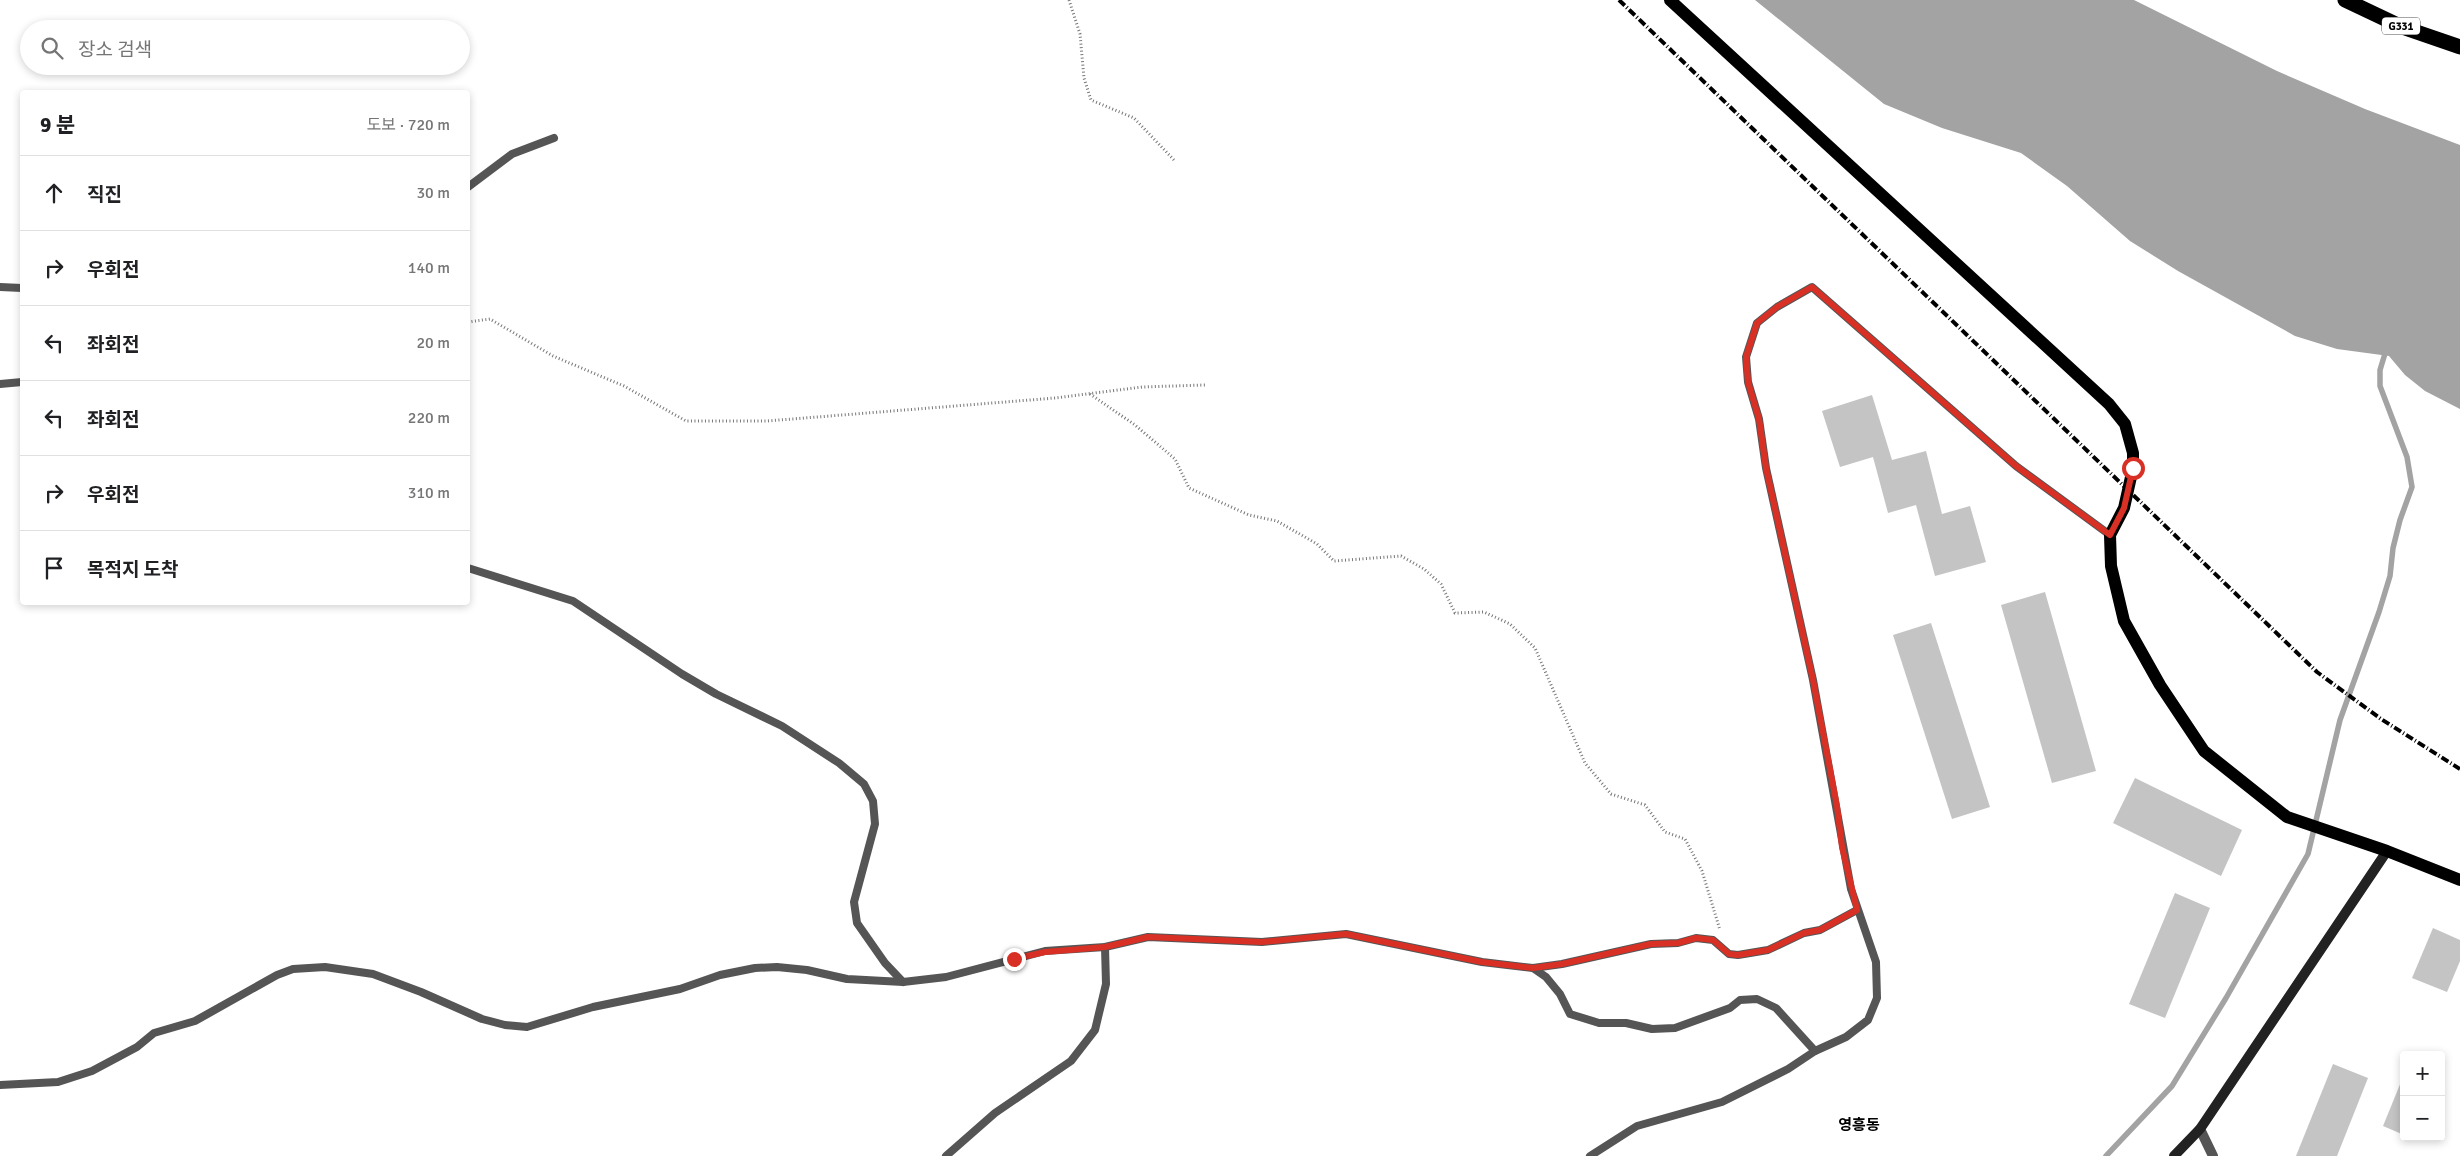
<!DOCTYPE html>
<html lang="ko">
<meta charset="utf-8">
<style>
body{margin:0;font-family:Signika,"Noto Sans KR",sans-serif;background:#f2f2f2;color:#202124}
.controls{position:absolute;right:15px;bottom:15px;display:grid;overflow:hidden;border-radius:5px;box-shadow:0 2px 8px #0003}
.controls button{width:45px;height:45px;display:grid;place-items:center;padding:0;border:0;border-bottom:1px solid #e0e0e0;background:#fff;color:#202124;font:25px sans-serif}
.stop{position:absolute;width:15px;height:15px;margin:-11px;border:4px solid #d93025;border-radius:50%;background:#fff}
.stop.end{background:#d93025;border-color:#fff;box-shadow:0 1px 5px #0008}
.list{margin:0;padding:0;list-style:none}
h2{display:flex;justify-content:space-between;align-items:center;height:65px;margin:0;padding:0 20px;font-size:21px}
h2 small{font-size:16px;font-weight:400;color:#757577}
.list li{display:grid;grid-template-columns:32px 1fr auto;gap:15px;align-items:center;box-sizing:border-box;height:75px;padding:0 20px;border-top:1px solid #e0e0e0}
.list b{display:block;font-size:19px;white-space:nowrap}
.list em{font-size:16px;font-style:normal;color:#757577}
.icon{flex:none;width:28px;height:28px;fill:none;stroke:currentColor;stroke-width:2;stroke-linecap:round;stroke-linejoin:round}
.map{position:relative;flex:none;width:2460px;height:1156px;overflow:hidden}
.search{position:absolute;background:#fff;box-shadow:0 2px 8px #0003;left:20px;top:20px;width:450px;height:55px;display:flex;align-items:center;gap:12px;box-sizing:border-box;padding:0 18px;border-radius:28px;color:#757577;font-size:19px}
.panel{position:absolute;background:#fff;box-shadow:0 2px 8px #0003;left:20px;top:90px;width:450px;height:515px;border-radius:5px}
.map>svg:first-child{display:block}
.water{fill:#a3a3a3}
.lines{fill:none;stroke-linecap:round;stroke-linejoin:round}
.stream{stroke:#a3a3a3;stroke-width:5.5}
.building{fill:#c4c4c4}
.path{stroke:#777;stroke-width:3;stroke-dasharray:1 2.5;stroke-linecap:butt}
.lane{stroke:#555;stroke-width:8}
.street{stroke:#555;stroke-width:10}
.secondary{stroke:#222;stroke-width:10}
.primary{stroke:#000;stroke-width:12}
.highway{stroke:#000;stroke-width:15}
.rail{stroke:#000;stroke-width:4;stroke-dasharray:8 2.5 1 2.5;stroke-linecap:butt}
.route{stroke:#d93025;stroke-width:6}
.labels{text-anchor:middle;dominant-baseline:central;stroke-width:4.5;stroke-linejoin:round;paint-order:stroke}
.shield{fill:#fff;stroke:#4c4c4c;stroke-width:1}
.shield-label{font-size:11px;font-weight:bold;fill:#000}
.quarter-label{font-size:15px;font-weight:bold;fill:#000;stroke:#fff}
</style>
<div class="map">
<svg width="2460" height="1156" viewBox="0 0 2460 1156">
<rect width="100%" height="100%" fill="#fff"/>
<path class="water" d="M1755 0H2134L2277 71 2365 109 2460 145V409L2425 391 2405 375 2389 356 2337 349 2295 336 2178 271 2130 241 2067 186 2021 153 1942 128 1884 104Z"/>
<g class="lines">
<path class="stream" d="M2106 1156 2172 1086 2226 998 2308 854 2340 720 2379 612 2390 576 2393 548 2400 520 2412 487 2407 457 2380 386V370L2387 347"/>
</g>
<g class="building">
<path d="M1872 395 1892 460 1926 451 1942 514 1970 506 1986 562 1935 576 1916 505 1888 513 1873 457 1840 467 1822 411Z"/>
<path d="M2045 592 2096 771 2052 783 2001 605Z"/>
<path d="M1931 623 1990 807 1952 819 1893 635Z"/>
<path d="M2135 778 2242 830 2221 876 2113 823Z"/>
<path d="M2175 893 2210 908 2165 1018 2129 1004Z"/>
<path d="M2433 928 2460 940V961L2447 992 2412 978Z"/>
<path d="M2333 1064 2368 1078 2337 1156H2296Z"/>
<path d="M2403 1077H2404V1135L2383 1126Z"/>
</g>
<g class="lines">
<g class="path">
<path d="M1069 0 1080 34 1084 78 1091 100 1134 118 1174 160"/>
<path d="M468 322 490 319 553 356 624 386 686 421H767L1055 398 1142 387 1205 385"/>
<path d="M1090 394 1135 425 1175 459 1189 488 1249 515 1277 521 1317 544 1334 561 1401 556 1424 569 1441 584 1455 613 1484 612 1510 624 1535 648 1585 763 1611 794 1645 805 1665 832 1685 839 1702 871 1720 930"/>
</g>
<g class="lane">
<path d="M468 187 512 154 554 138"/>
<path d="M0 287 22 288"/>
<path d="M0 384 22 382"/>
<path d="M468 568 573 601 682 674 716 694 782 726 839 763 864 784 873 801 875 824 854 902 857 923 885 963 903 982"/>
<path d="M1533 968 1562 964 1651 944 1678 943 1696 938 1713 940 1729 954 1738 955 1768 950 1804 933 1820 930 1857 910"/>
<path d="M0 1085 58 1082 92 1071 137 1047 154 1033 195 1021 277 975 293 969 325 967 373 974 421 992 482 1019 505 1025 527 1027 593 1007 680 989 720 975 755 968 777 967 807 970 847 979 903 982 946 977 1045 951 1105 947 1148 937 1262 942 1346 934 1482 962 1533 968 1546 977 1560 994 1570 1014 1599 1023H1626L1652 1029 1675 1028 1730 1008 1740 1000 1757 999 1776 1008 1815 1051 1846 1037 1868 1020 1877 998 1876 962 1851 889 1813 680 1766 468 1759 419 1748 382 1746 357 1757 323 1777 307 1812 287 2016 466 2110 535"/>
<path d="M946 1156 995 1113 1071 1061 1095 1030 1106 984 1105 947"/>
<path d="M1590 1156 1637 1126 1722 1102 1788 1069 1815 1051"/>
</g>
<path class="street" d="M2200 1129 2213 1156"/>
<path class="secondary" d="M2174 1156 2200 1129 2387 851"/>
<path class="primary" d="M1670 0 2109 404 2125 424 2133 453V468L2124 508 2110 535 2111 566 2124 621 2160 685 2204 751 2287 817 2387 851 2460 880"/>
<path class="highway" d="M2345 0 2402 27 2460 47"/>
<path class="rail" d="M1619 0 2317 672 2381 719 2460 769"/>
</g>
<g class="lines">
<path class="route" d="M1014 959 1045 952 1105 947 1148 937 1262 942 1346 934 1482 962 1533 968 1562 964 1651 944 1678 943 1696 938 1713 940 1729 954 1738 955 1768 950 1804 933 1820 930 1857 910 1842 847 1837 806 1813 680 1766 468 1759 419 1748 382 1746 357 1757 323 1777 307 1812 287 2016 466 2110 535 2124 508 2133 468"/>
</g>
<g class="labels">
<rect class="shield" x="2382" y="17.5" width="38" height="17" rx="4"/>
<g class="shield-label">
<text x="2401" y="26">G331</text>
</g>
<g class="quarter-label">
<text x="1859" y="1125">영흥동</text>
</g>
</g>
</svg>
<div class="controls">
<button>+</button>
<button>−</button>
</div>
<div class="stop" style="left:2133px;top:468px"></div>
<div class="stop end" style="left:1014px;top:959px"></div>
<div class="search"><svg class="icon" aria-label="search" viewBox="0 0 24 24"><circle cx="10" cy="10" r="6"/><path d="M15 15l6 6"/></svg>장소 검색</div>
<section class="panel">
<h2>9 분<small>도보 · 720 m</small></h2>
<ul class="list">
<li><svg class="icon" aria-label="ahead" viewBox="0 0 24 24"><path d="M12 20V5M6 11l6-6 6 6"/></svg><div><b>직진</b></div><em>30 m</em></li>
<li><svg class="icon" aria-label="right" viewBox="0 0 24 24"><path d="M7 20v-9h11M14 6l5 5-5 5"/></svg><div><b>우회전</b></div><em>140 m</em></li>
<li><svg class="icon" aria-label="left" viewBox="0 0 24 24"><path d="M17 20v-9H6M10 6l-5 5 5 5"/></svg><div><b>좌회전</b></div><em>20 m</em></li>
<li><svg class="icon" aria-label="left" viewBox="0 0 24 24"><path d="M17 20v-9H6M10 6l-5 5 5 5"/></svg><div><b>좌회전</b></div><em>220 m</em></li>
<li><svg class="icon" aria-label="right" viewBox="0 0 24 24"><path d="M7 20v-9h11M14 6l5 5-5 5"/></svg><div><b>우회전</b></div><em>310 m</em></li>
<li><svg class="icon" aria-label="arrive" viewBox="0 0 24 24"><path d="M6 21V4h12l-3 4 3 4H6"/></svg><div><b>목적지 도착</b></div></li>
</ul>
</section>
</div>
